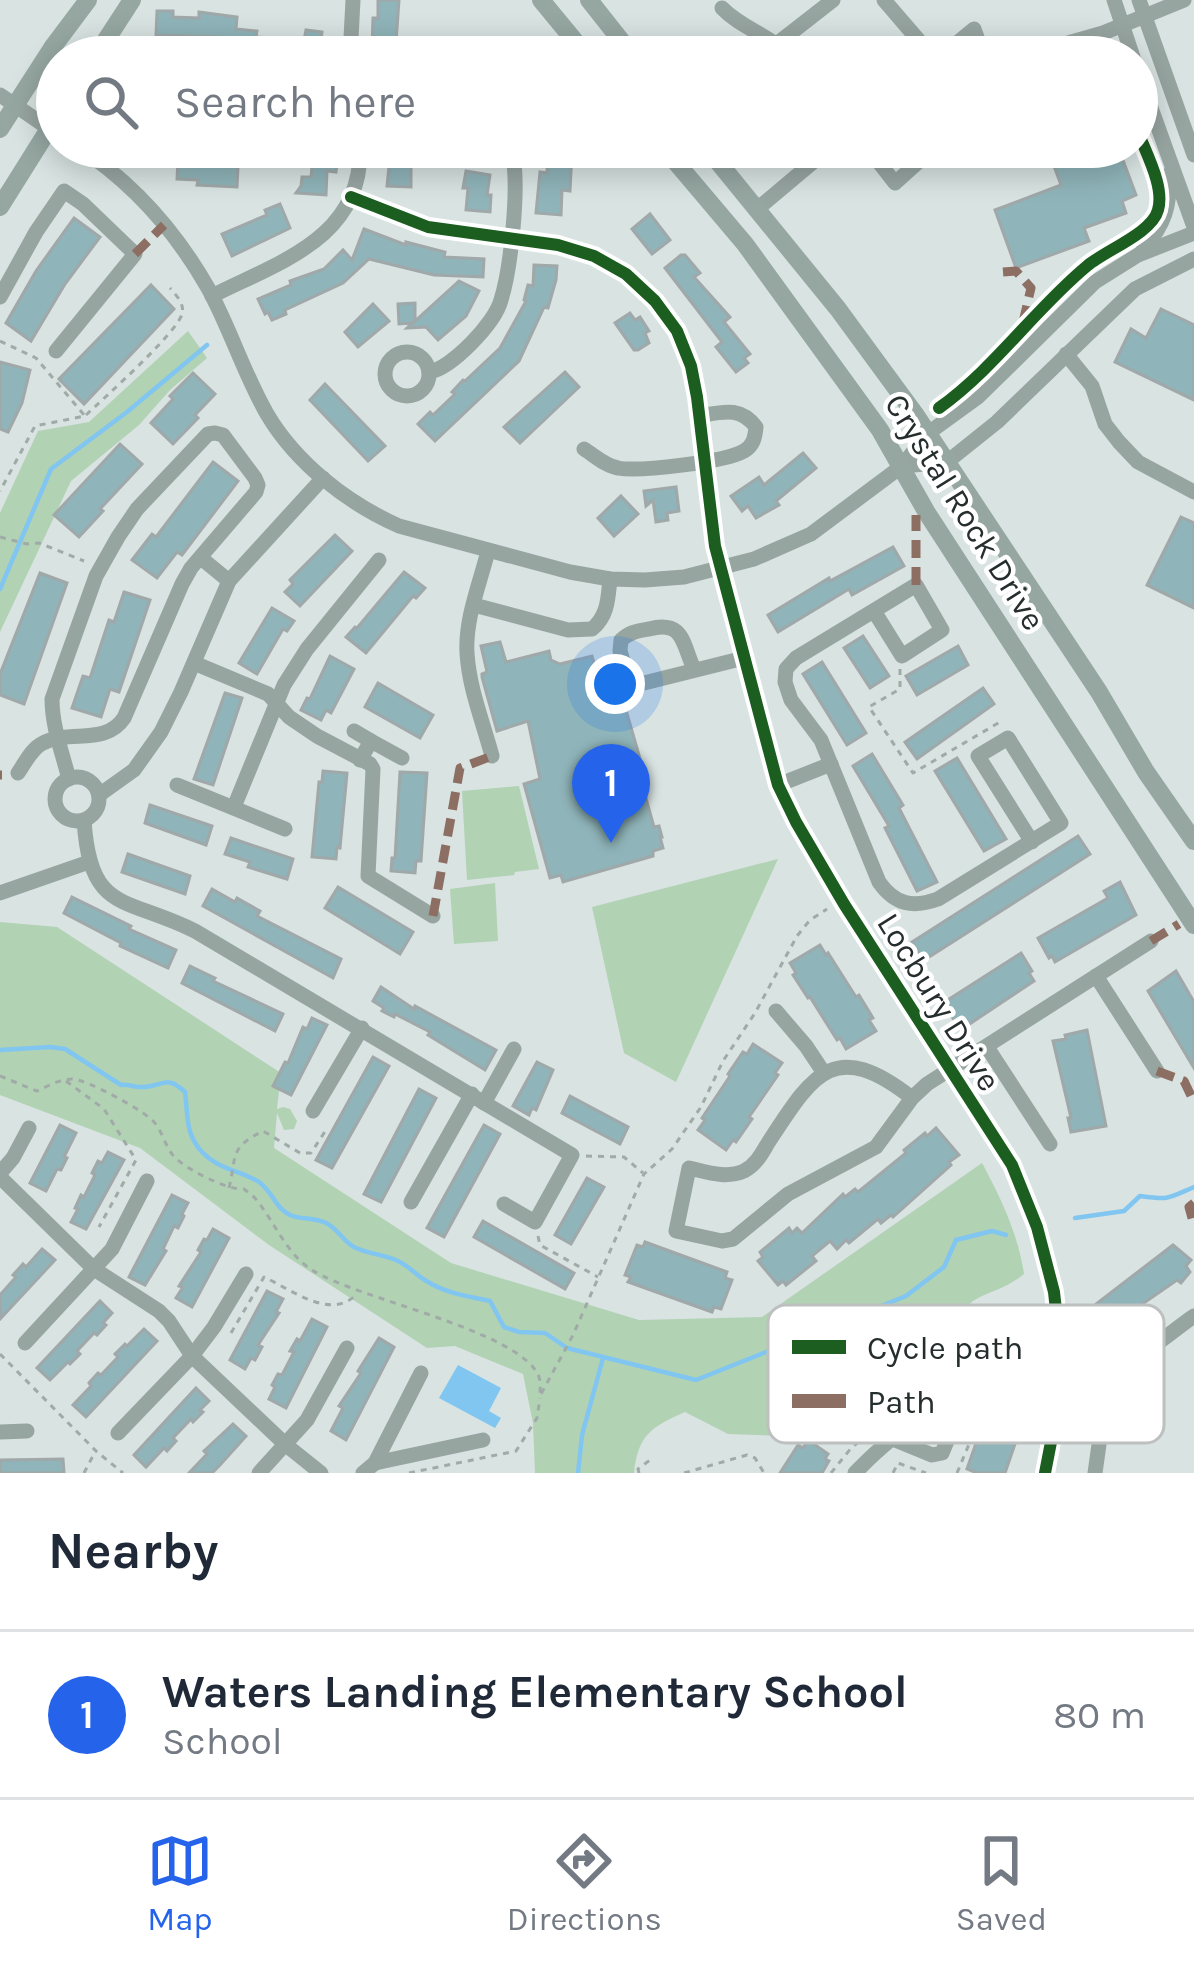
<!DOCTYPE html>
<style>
body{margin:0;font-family:Karla,sans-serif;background:#f6f6f7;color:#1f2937}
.you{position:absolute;left:615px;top:684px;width:42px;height:42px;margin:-30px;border:9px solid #fff;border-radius:50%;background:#1a73e8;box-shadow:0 0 0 18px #1a73e833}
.badge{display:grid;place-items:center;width:78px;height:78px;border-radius:50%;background:#2563eb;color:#fff;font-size:39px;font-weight:700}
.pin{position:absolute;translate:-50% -99px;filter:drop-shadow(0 3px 6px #0008)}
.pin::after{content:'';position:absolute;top:63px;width:42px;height:36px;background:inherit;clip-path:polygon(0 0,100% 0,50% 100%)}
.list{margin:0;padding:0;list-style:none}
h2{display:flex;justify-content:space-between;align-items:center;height:156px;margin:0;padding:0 48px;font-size:51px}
h2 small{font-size:39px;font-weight:400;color:#747a83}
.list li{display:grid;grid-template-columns:78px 1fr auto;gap:36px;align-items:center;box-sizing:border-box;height:168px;padding:0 48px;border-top:3px solid #e0e1e3}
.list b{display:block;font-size:45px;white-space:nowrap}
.list p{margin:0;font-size:39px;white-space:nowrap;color:#747a83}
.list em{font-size:39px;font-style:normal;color:#747a83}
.icon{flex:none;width:66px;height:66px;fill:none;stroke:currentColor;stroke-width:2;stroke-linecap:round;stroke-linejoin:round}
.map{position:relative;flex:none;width:1194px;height:1473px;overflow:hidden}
.search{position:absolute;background:#fff;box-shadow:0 6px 30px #0003;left:36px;right:36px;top:36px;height:132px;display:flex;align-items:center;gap:30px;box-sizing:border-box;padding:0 42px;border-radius:66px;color:#747a83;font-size:45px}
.sheet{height:324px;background:#fff}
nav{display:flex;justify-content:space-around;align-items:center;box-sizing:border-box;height:168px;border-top:3px solid #e0e1e3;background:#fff;font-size:33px;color:#747a83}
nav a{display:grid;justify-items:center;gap:6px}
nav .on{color:#2563eb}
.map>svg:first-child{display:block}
.green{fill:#b2d2b4}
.water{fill:#80c6f0}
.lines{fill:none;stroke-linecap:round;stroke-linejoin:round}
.stream{stroke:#80c6f0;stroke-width:4.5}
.building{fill:#8fb4b9;stroke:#a0a8a9;stroke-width:3}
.path{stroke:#a0aba7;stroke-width:3;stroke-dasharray:6 6;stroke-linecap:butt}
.minor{stroke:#97a5a1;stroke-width:15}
.major{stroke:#96a7a2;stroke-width:18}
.quiet{stroke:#8d6e63;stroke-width:9;stroke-dasharray:18 9;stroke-linecap:butt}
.cycleway-casing{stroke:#fff;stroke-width:20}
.cycleway{stroke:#1b5e20;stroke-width:12}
.labels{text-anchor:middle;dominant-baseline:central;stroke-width:9;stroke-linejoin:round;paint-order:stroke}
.street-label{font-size:33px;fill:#262d2d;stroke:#fff}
.key{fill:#fff;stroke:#bec0c0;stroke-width:3}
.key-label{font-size:33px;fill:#262d2d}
</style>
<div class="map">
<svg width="1194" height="1473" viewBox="0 0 1194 1473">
<rect width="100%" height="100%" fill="#d8e3e2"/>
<g class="green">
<path d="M188 331 207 358 170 390 139 425 71 481 0 632V513L38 431 89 422Z"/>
<path d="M519 786 539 869 515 872 514 875 467 880 462 791Z"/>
<path d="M778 859 676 1082 624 1053 592 907Z"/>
<path d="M495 883 498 941 454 944 450 889Z"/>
<path d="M0 922 57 927 281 1073 277 1109 283 1107 290 1109 297 1121 294 1129 284 1130 277 1113 274 1148 451 1263 639 1320 762 1317 982 1163C1001 1198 1018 1234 1024 1274 991 1302 950 1288 963 1349L902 1390 880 1386 838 1422 786 1436 728 1434 685 1412C651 1427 638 1435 634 1473H535L533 1423 523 1374 455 1346 427 1348 269 1245 140 1148 0 1095Z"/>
</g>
<path class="water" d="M458 1365 501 1388 489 1411 501 1418 495 1428 439 1398Z"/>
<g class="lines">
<g class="stream">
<path d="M0 589 51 469 127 412 207 345"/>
<path d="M0 1050 50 1047 65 1049 121 1085C128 1084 134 1087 140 1087 161 1088 165 1073 185 1092 188 1115 185 1134 202 1152 219 1170 240 1170 259 1182 272 1191 276 1209 290 1215 301 1220 314 1217 326 1223 337 1228 343 1241 354 1247 367 1254 384 1254 398 1261 409 1266 417 1276 428 1282 448 1294 468 1296 490 1301L504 1327 519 1332 545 1333 567 1348 696 1380 906 1296 944 1267 956 1240 992 1231 1006 1235"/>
<path d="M1075 1218 1124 1211 1140 1196C1170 1200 1166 1199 1194 1187"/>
<path d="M578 1473 582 1435 603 1358"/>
</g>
</g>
<g class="building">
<path d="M378 0H399L395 57H375V48H372L373 18H378Z"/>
<path d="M157 11H173V17L199 18V12L237 17 236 29 257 31 256 37 304 40 306 30 322 32 319 57 238 54 239 49 218 48 219 37 156 35Z"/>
<path d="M314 147H335L334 155 338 156 336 172 327 171 326 195 296 193 301 186 302 177H311Z"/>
<path d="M391 147H411V187L387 186Z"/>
<path d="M1047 147H1118L1136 195 1122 201 1126 213 1084 228 1089 241 1016 268 995 210 1061 185Z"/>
<path d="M548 150 572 151 570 191 562 190 561 215 536 213 540 172 547 173Z"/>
<path d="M178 160 216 161V166L238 167 237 187 197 185 198 180 177 179Z"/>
<path d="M466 171 490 175 487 195H491L490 212 466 210 468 188H463Z"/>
<path d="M280 204 290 228 232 256 222 234 267 215 265 210Z"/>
<path d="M650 214 670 240 652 254 632 229Z"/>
<path d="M74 218 100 237 65 284 31 341 6 323 36 271Z"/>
<path d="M364 229 406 245V242L445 252 444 257 484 259 483 277 434 275 369 259 343 283 285 310 286 314 272 320 268 312 265 314 258 299 291 285 290 281 324 269 343 250 352 260Z"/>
<path d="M681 255H685L700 273 694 277 730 317 724 322 750 354 744 358 748 363 736 372 716 347 722 342 665 268Z"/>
<path d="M534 265 557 266 556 280 548 308 544 307 519 361 435 441 418 424 430 412 433 415 455 394 452 392 463 380 465 381 500 348 526 301 524 300 528 285 533 286Z"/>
<path d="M459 281 479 291 466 316 438 340 426 327 407 328 412 323 399 324 398 304 415 303V321Z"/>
<path d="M151 285 174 309 84 404 59 379Z"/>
<path d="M373 304 389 321 358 347 345 332Z"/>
<path d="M1161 309 1194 325V400L1115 362 1131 329 1146 338Z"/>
<path d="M630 313 635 320 640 317 649 331 645 333 649 343 638 350H634L615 323Z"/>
<path d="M0 362 30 370 22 403 8 432 0 429Z"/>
<path d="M565 372 579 387 520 443 504 427Z"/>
<path d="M193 373 215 394 195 415 198 418 173 444 151 423 173 399 170 396Z"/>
<path d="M325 384 385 446 368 461 310 400Z"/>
<path d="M120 444 142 464 100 509 103 511 79 537 54 515Z"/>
<path d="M803 453 816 468 776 501 779 505 756 518 748 506 742 511 731 496 759 477 764 485Z"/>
<path d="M213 462 238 481 182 555 177 552 157 578 132 560 152 534 156 537Z"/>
<path d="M676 487 679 511 667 513 668 520 656 522 653 500 646 506 644 491Z"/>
<path d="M621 496 638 514 614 536 598 518Z"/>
<path d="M1181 517 1194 523V608L1147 585Z"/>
<path d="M335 535 352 551 300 606 285 592 293 584 290 580Z"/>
<path d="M893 547 904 566 852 595 849 589 778 632 768 615 829 578 830 581Z"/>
<path d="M404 572 425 588 416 598 413 596 366 653 346 637 355 627 357 628Z"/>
<path d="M40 573 67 583 24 704 0 695V674Z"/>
<path d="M124 592 150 600 119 692 110 689 101 717 72 708 83 676 90 678 109 620 114 622Z"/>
<path d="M272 608 294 621 287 631 283 629 257 674 239 663Z"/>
<path d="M863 636 889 676 870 688 844 648Z"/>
<path d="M500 642 506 662 549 651 551 660 560 664 592 656 603 693 614 695 617 706 624 703 641 762 636 763 654 827 659 826 662 837H660L663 848 653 851V856L563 882 561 875 550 878 524 784 540 779 528 721 497 731 482 677V674L487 672 481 646Z"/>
<path d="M958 646 968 665 917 695 906 676Z"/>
<path d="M330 656 354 669 331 713 326 710 321 720 301 710 307 698 310 699Z"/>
<path d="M822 662 866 733 847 745 803 674Z"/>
<path d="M378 683 433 715 420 738 365 707Z"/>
<path d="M983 688 994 704 917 759 905 742Z"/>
<path d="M225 693 242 698 213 785 194 779Z"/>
<path d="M872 754 903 805 899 808 937 882 917 891 885 828 889 826 853 766Z"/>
<path d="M957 758 1006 839 984 851 935 771Z"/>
<path d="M323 771 347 773 340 848 337 847 336 859 312 857 319 782H322Z"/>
<path d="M400 772 427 773 421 861H416L415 873 391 871 392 858H395Z"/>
<path d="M150 805 212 826 206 845 145 823Z"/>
<path d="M1078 836 1090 854 923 961 912 942Z"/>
<path d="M231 838 293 859 287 879 248 867 250 862 225 854Z"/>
<path d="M128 854 190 876 185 894 122 872Z"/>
<path d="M1120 882 1136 915 1055 962 1052 956 1049 958 1038 938 1108 898 1104 891Z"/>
<path d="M338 887 413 932 400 954 325 908Z"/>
<path d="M212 889 235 902 237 898 260 911 257 916 341 959 333 978 203 906Z"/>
<path d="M72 897 131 926 129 929 176 950 168 968 120 946 121 943 64 913Z"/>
<path d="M820 945 826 955 828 953 856 997 859 995 873 1018 869 1020 876 1031 846 1049 840 1038 837 1040 810 997 808 998 793 975 796 973 790 963Z"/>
<path d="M1021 953 1032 971 1029 973 1034 981 968 1025 964 1018 956 1023 943 1003Z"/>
<path d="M190 966 215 978 213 981 283 1014 275 1031 182 983Z"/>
<path d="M1176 971 1194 1002V1068L1148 991Z"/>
<path d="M381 987 414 1009 415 1006 496 1050 485 1070 428 1035 430 1032 395 1014 394 1017 382 1011 384 1008 373 1001Z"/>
<path d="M312 1018 327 1025 291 1095 273 1086 285 1062 288 1063 303 1027 307 1029Z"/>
<path d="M1087 1030 1106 1126 1071 1132 1068 1118H1071L1053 1041 1066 1039 1065 1035Z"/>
<path d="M753 1044 782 1063 775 1073 778 1075 749 1117 752 1119 736 1142 733 1140 726 1150 698 1130 705 1120 702 1118 730 1076 728 1074 743 1052 747 1054Z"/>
<path d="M373 1057 389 1066 332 1168 316 1160Z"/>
<path d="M537 1062 553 1070 536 1110 532 1108 529 1115 513 1106Z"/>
<path d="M419 1089 436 1098 381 1202 364 1194Z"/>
<path d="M570 1096 628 1127 620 1144 562 1113Z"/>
<path d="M60 1125 76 1133 64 1157 67 1158 61 1170 57 1169 46 1191 30 1183Z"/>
<path d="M484 1125 500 1134 444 1237 427 1228Z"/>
<path d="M936 1128 959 1155 949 1162 951 1165 893 1217 891 1215 881 1223 878 1219 849 1243 846 1240 837 1249 830 1241 812 1256 816 1261 786 1285 783 1281 778 1285 758 1261 763 1257 760 1252 789 1228 792 1233 797 1228 802 1233 843 1194 845 1197 855 1189 858 1192 906 1153 904 1150 925 1133 927 1136Z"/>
<path d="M108 1152 124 1160 86 1229 71 1222 78 1209 75 1208 81 1195 84 1197 95 1175 92 1173 98 1161 102 1163Z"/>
<path d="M587 1178 604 1187 571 1244 555 1235Z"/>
<path d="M172 1195 188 1203 182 1214 184 1216 178 1228 174 1226 163 1249 166 1251 145 1285 129 1277Z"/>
<path d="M483 1221 574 1273 565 1289 474 1237Z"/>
<path d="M213 1229 229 1238 192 1307 176 1298 183 1287 179 1286 201 1252 198 1250 204 1239 207 1240Z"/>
<path d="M645 1242 727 1272 725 1278 732 1280 721 1309 714 1307 712 1312 628 1282 631 1277 625 1275 637 1245 643 1247Z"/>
<path d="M1173 1245 1191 1260 1186 1266 1190 1272 1181 1283 1177 1280 1135 1309 1119 1329 1111 1322 1109 1324 1096 1304Z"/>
<path d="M42 1249 55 1260 0 1319V1295L16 1277 13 1275 23 1264 26 1267Z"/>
<path d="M267 1291 283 1299 276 1312 279 1313 258 1345 262 1347 255 1360 251 1358 245 1369 230 1360Z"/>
<path d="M100 1301 112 1313 103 1323 106 1325 97 1335 94 1333 77 1351 80 1354 70 1364 68 1362 50 1380 37 1368Z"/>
<path d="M312 1319 327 1327 286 1408 269 1399 275 1387 272 1385 278 1374 282 1375 294 1352 290 1351 297 1339 300 1341Z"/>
<path d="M144 1329 157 1341 86 1417 73 1405 91 1386 89 1383 98 1373 101 1375 118 1357 115 1354 125 1344 127 1346Z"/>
<path d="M379 1338 394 1347 346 1440 331 1431 343 1408 339 1406 361 1373 358 1371Z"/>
<path d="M196 1388 209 1401 200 1410 203 1412 193 1422 191 1419 173 1438 176 1441 167 1451 164 1448 146 1467 134 1455Z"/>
<path d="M233 1424 246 1436 220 1465 212 1473H189L207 1454 204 1451Z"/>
<path d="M988 1429 1011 1437 1009 1442 1015 1444 1005 1473H977L967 1469 980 1432 986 1434Z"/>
<path d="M808 1440 828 1454 825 1459 829 1461 822 1473H780L798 1445 803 1448Z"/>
<path d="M63 1459 64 1473H0V1460Z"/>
</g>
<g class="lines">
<g class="path">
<path d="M0 341 36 358 85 416 35 426 0 491"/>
<path d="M86 415C104 398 177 333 182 314 185 304 176 295 170 288"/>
<path d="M0 537 27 544 39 543 84 561"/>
<path d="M900 669V689L869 707 913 773 1000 722"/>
<path d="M0 1076 37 1091C48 1086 60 1079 72 1079 86 1079 145 1111 154 1122 162 1131 165 1145 172 1154 182 1168 229 1191 244 1189L254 1197C274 1220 286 1254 312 1270 357 1299 522 1331 539 1377 541 1383 540 1390 540 1396L573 1335 644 1174 672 1149 701 1107 723 1061 755 1013 797 936 810 920 827 909"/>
<path d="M66 1081 104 1109 136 1160 99 1227"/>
<path d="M586 1156 624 1157 643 1173"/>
<path d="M229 1188C237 1155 229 1148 263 1131L300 1153H311L326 1130"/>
<path d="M538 1236 540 1245 598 1277"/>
<path d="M1005 1331 1008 1343"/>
<path d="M231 1333 264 1277C292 1290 331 1321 357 1294"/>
<path d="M0 1354 96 1451 123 1473"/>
<path d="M933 1388 987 1352 1019 1341 1020 1347"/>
<path d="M84 1473 95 1452"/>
<path d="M409 1473 516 1451 537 1418 540 1398"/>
<path d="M639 1473 638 1469 650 1460"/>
<path d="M684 1473 747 1455 755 1458 764 1473"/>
<path d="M831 1473 852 1447 911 1404"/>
<path d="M893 1473 898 1463 926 1473"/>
<path d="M957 1473 977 1425"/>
</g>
<g class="minor">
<path d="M884 0 933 57"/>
<path d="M1114 0 1133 57"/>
<path d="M1139 0 1194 155"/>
<path d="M722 8C742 29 771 35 790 57"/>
<path d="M778 43 833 0"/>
<path d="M350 57 353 0"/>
<path d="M940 57 974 29 984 57"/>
<path d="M1045 57 1068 43 1103 33 1184 0"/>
<path d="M1137 69 1194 227"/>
<path d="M0 95 57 134"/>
<path d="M78 147C132 182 176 232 208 288 230 328 244 374 267 414 296 463 347 503 399 526L570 572 610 579 645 580 684 577 754 559 811 534 902 466 927 434 978 397 1095 282 1138 255 1194 233"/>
<path d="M483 147C492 164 511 164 520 147"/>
<path d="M867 147 895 183 935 147"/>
<path d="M351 197 428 227 558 245 594 256 626 274 655 301 677 331 691 366 697 397 715 546 778 785 796 822 844 904 1012 1165 1037 1227 1054 1292 1059 1337 1058 1406 1045 1473"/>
<path d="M756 210 831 147"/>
<path d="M1143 249C1165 225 1170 206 1170 173"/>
<path d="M212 296C279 262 363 238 360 147"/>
<path d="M0 297 36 232 64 191 83 204 135 254 56 351"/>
<circle cx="407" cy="374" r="22"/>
<path d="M1066 354 1092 386 1105 424 1119 442 1138 462 1194 492"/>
<path d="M429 372C452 368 495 323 501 300 511 268 519 189 513 157"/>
<path d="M584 449C595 456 606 466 618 468 639 472 725 462 744 451 753 446 755 438 756 427 740 406 723 412 699 416"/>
<path d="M902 466 947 462 997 422 1135 289 1194 259"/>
<path d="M488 551C480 583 465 619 467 653 469 688 483 722 492 756"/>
<path d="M201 558 229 581"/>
<path d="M474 605 568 630 592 629C608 616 608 598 610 579"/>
<path d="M874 611 902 656 942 630 916 585 796 658 786 669 785 682 791 700 821 740 879 882C895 905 913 908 938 899L1061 823 1008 738 978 756 1032 842"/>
<path d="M194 663 268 694 289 717 317 736 370 764 373 769 368 876 433 916"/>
<path d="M694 669C682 643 684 620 649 629 637 631 630 632 621 640L620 651 629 681 636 685 744 658"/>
<path d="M354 731 371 741"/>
<path d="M360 760 371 741 402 758"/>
<path d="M18 773C25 763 32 748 43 743 71 729 105 746 124 718L182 584 191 568 256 492 258 485 255 478 223 435 215 433 208 434 137 509 118 537 96 576 52 699C52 726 62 752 69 779"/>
<circle cx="77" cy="799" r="22"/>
<path d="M177 785 285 829"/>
<path d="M778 785 831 764"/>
<path d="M99 795 134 770 161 732 181 692 229 581 323 478"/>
<path d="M234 807 284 685 307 649 379 560"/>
<path d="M84 820C90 914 125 896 195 931L572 1155 535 1222 504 1204"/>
<path d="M0 893 89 862"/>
<path d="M1096 976 1157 1071"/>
<path d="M776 1011 806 1046 824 1073"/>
<path d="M987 1047 1050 1144"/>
<path d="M912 1098C834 1037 813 1074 768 1143 762 1153 756 1165 744 1171 726 1179 707 1172 689 1168L676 1231 722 1241 733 1239 788 1194 876 1147 912 1098 927 1084 1151 941"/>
<path d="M484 1103 514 1049"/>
<path d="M313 1111 362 1028"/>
<path d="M0 1173 13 1158 29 1128"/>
<path d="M0 1177 94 1269 159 1311 169 1321 192 1356 286 1445 321 1473"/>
<path d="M411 1202 472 1094"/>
<path d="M25 1343 112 1249 147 1181"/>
<path d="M961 1408 1013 1425"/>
<path d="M0 1432 27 1431"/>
<path d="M118 1433 192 1356 214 1327 246 1274"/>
<path d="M893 1439 932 1455 942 1453 961 1408 953 1394"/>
<path d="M375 1463 483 1440"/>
<path d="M259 1473 307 1420 347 1348"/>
<path d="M363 1473 375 1463 421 1373"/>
<path d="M855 1473C888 1438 967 1376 1013 1363 1050 1354 1091 1369 1124 1360 1149 1354 1173 1330 1194 1316"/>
<path d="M1095 1473 1102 1423"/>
</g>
<g class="major">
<path d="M541 0 588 57"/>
<path d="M589 0 634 57"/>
<path d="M95 57 132 0"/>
<path d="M0 129 52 48 88 0"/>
<path d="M663 147 745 244 880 430 927 513 1194 925"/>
<path d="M706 147 838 309 915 414 1099 692 1146 772 1194 841"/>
<path d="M0 207 57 116"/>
</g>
<g class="quiet">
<path d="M135 254 164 225"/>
<path d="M1003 272 1016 271 1031 288 1024 318 1028 323"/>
<path d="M916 585V515"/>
<path d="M0 775H2"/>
<path d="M433 916 460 768 492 756"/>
<path d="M1151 941 1179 924"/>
<path d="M1157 1071 1184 1081 1194 1102"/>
<path d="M1194 1203 1189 1207 1194 1225"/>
</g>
<defs>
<g id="cycleway">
<path d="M351 197 428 227 558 245 594 256 626 274 655 301 677 331 691 366 697 397 715 546 778 785 796 822 844 904 1012 1165 1037 1227 1054 1292 1059 1337 1058 1406 1045 1473"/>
<path d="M939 408C995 368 1034 310 1087 266 1106 250 1152 233 1158 210 1165 186 1145 152 1137 129"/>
</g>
</defs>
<use href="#cycleway" class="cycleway-casing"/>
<use href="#cycleway" class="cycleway"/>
</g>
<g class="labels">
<g class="street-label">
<text transform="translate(965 512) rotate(58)">Crystal Rock Drive</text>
<text transform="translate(939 1002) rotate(58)">Locbury Drive</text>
</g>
</g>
<rect x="768" y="1305" width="396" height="138" rx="18" class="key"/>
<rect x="792" y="1340" width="54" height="14" fill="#1b5e20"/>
<rect x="792" y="1394" width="54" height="14" fill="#8d6e63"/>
<g class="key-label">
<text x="867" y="1359">Cycle path</text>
<text x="867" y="1413">Path</text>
</g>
</svg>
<div class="you"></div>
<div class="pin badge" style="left:611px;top:843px">1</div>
<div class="search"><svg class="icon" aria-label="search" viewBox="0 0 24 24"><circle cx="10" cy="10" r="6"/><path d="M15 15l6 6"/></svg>Search here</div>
</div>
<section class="sheet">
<h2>Nearby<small></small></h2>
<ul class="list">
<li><span class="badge">1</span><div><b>Waters Landing Elementary School</b><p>School</p></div><em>80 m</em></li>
</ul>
</section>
<nav>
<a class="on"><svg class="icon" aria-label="map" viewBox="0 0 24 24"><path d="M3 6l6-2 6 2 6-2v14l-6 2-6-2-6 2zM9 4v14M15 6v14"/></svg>Map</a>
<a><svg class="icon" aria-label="directions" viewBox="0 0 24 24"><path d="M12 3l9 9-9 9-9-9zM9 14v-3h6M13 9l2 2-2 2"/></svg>Directions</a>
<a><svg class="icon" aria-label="saved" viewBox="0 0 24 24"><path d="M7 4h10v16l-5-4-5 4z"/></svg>Saved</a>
</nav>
